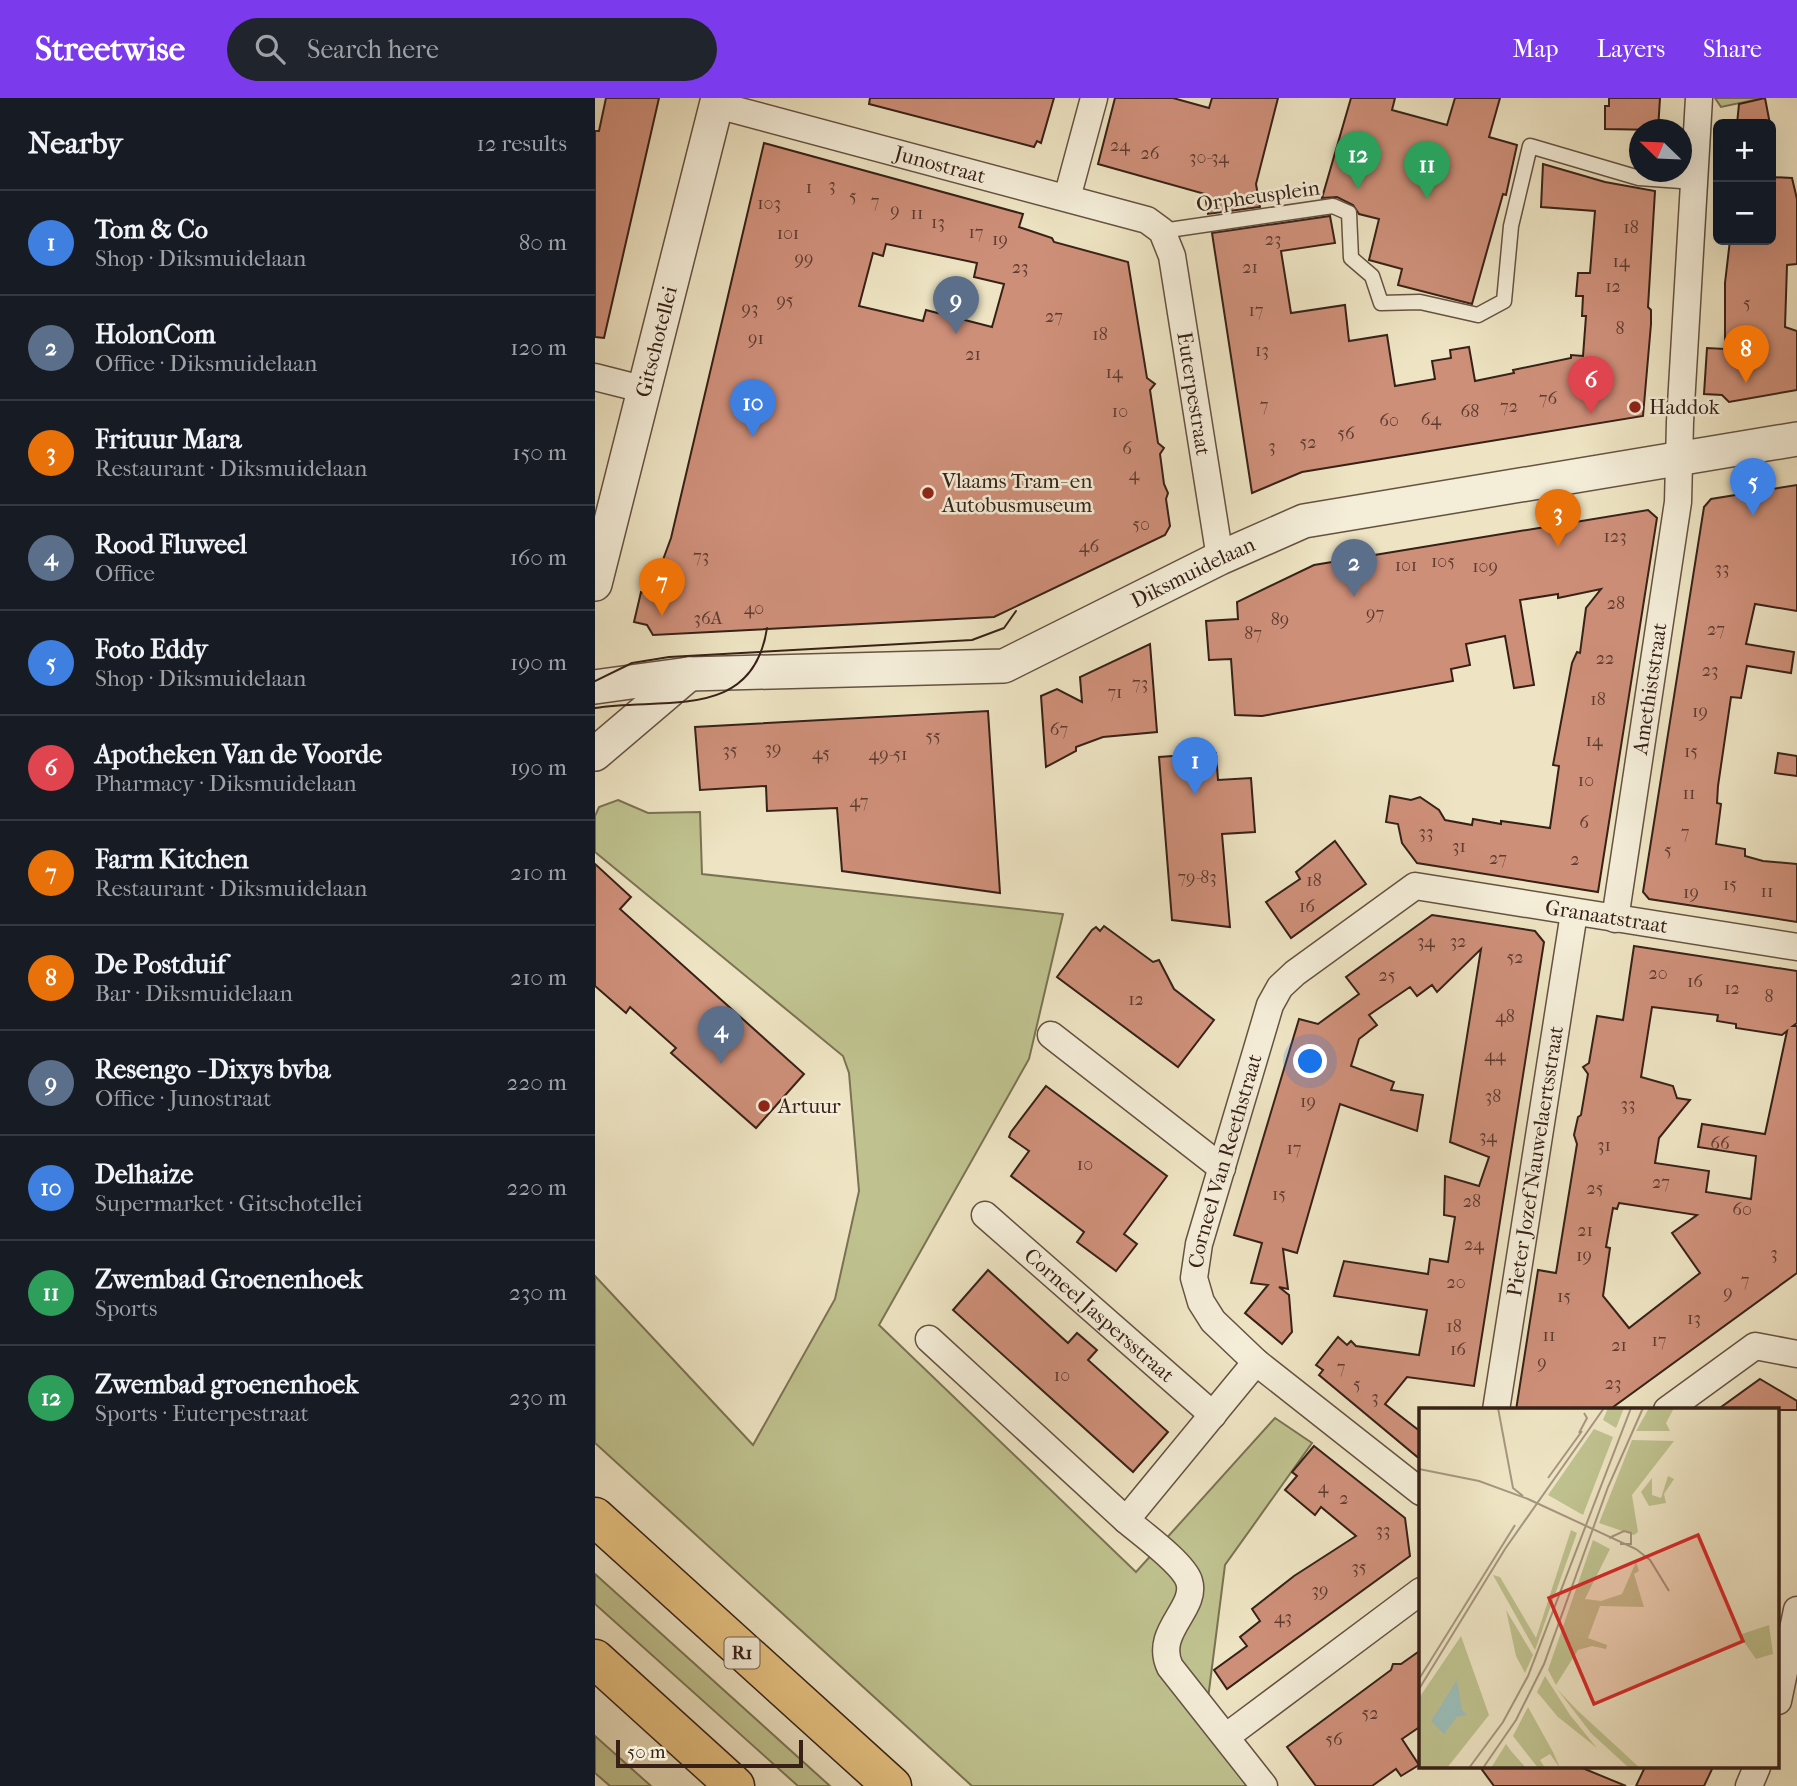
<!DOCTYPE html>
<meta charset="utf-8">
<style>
body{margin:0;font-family:"IM FELL French Canon",serif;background:#20242c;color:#f1f3f6}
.controls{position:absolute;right:21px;top:21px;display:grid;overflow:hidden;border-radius:10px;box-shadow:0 7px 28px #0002}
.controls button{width:63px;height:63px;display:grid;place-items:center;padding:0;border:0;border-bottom:2px solid #363941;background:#171b24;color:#f1f3f6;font:35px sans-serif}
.compass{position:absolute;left:1034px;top:21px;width:63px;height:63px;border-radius:50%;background:#171b24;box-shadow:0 7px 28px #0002;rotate:293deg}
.scale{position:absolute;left:21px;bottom:18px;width:187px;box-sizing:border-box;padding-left:7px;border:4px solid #372117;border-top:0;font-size:19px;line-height:24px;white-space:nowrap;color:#372117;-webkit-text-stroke:5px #f4edd8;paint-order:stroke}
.you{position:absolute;left:716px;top:964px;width:24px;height:24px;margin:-18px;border:5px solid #fff;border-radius:50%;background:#1a73e8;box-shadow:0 0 0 10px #1a73e833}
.badge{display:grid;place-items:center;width:46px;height:46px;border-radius:50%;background:#7c3aed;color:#fff;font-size:23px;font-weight:700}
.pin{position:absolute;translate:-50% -58px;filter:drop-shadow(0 2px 4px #0008)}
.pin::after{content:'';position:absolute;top:37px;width:24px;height:21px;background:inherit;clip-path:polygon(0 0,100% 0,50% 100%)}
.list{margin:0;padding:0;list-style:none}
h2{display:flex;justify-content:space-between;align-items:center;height:91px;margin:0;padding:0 28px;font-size:30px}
h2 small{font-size:23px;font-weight:400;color:#9ea1a6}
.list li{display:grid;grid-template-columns:46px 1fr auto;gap:21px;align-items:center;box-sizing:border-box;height:105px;padding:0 28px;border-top:2px solid #363941}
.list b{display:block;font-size:26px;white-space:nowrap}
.list p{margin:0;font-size:23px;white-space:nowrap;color:#9ea1a6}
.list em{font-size:23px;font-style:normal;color:#9ea1a6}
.icon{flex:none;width:38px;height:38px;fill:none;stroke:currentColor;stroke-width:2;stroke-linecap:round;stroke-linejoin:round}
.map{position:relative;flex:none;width:1202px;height:1688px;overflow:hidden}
header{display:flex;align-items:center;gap:42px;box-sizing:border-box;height:98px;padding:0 35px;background:#7c3aed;color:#fff}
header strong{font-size:33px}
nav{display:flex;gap:38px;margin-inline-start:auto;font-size:24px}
.search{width:490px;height:63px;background:#20242c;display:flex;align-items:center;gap:18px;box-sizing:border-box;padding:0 24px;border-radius:38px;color:#9ea1a6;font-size:26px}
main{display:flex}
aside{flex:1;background:#171b24}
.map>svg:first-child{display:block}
.green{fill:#bfc28f;stroke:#7b7253;stroke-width:2}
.building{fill:#ce8f79;stroke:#372117;stroke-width:2;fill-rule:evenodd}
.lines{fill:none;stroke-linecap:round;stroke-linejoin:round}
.service-casing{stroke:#655242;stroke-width:17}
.minor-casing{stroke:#655242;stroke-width:29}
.tertiary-casing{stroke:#655242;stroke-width:36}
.motorway-casing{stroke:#372117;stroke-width:41}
.service{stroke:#f4edd8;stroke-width:14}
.minor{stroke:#f4edd8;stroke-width:26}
.tertiary{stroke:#f4edd8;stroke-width:33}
.motorway{stroke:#e7c282;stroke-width:38}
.tram{stroke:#372117;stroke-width:2}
.poi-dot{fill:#8f2418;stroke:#f4edd8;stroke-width:2.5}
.labels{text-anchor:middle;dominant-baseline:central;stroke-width:5;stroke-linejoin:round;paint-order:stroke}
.number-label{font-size:18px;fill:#5d3c30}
.shield{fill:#f4edd8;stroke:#705e51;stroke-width:2}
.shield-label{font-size:19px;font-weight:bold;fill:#372117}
.street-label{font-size:21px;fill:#372117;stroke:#f4edd8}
.poi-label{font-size:21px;fill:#372117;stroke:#f4edd8;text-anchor:start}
.inset-road{fill:none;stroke:#a5967e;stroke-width:2}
.view{fill:#d62828;fill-opacity:0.15;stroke:#d62828;stroke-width:3.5}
.inset-edge{fill:none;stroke:#372117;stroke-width:3.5}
</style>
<header>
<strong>Streetwise</strong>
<div class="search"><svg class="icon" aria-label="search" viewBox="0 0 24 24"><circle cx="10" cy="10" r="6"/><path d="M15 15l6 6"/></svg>Search here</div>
<nav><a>Map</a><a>Layers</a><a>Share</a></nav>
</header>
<main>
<aside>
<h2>Nearby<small>12 results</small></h2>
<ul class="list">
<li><span class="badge" style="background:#3f7fe0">1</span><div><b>Tom &amp; Co</b><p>Shop · Diksmuidelaan</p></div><em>80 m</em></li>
<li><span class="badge" style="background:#5c6f8a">2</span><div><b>HolonCom</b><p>Office · Diksmuidelaan</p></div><em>120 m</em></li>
<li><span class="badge" style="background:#e8710a">3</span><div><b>Frituur Mara</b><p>Restaurant · Diksmuidelaan</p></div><em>150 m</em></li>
<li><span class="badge" style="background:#5c6f8a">4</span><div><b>Rood Fluweel</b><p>Office</p></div><em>160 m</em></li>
<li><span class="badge" style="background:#3f7fe0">5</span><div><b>Foto Eddy</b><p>Shop · Diksmuidelaan</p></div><em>190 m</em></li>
<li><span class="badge" style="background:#e0444e">6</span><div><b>Apotheken Van de Voorde</b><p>Pharmacy · Diksmuidelaan</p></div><em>190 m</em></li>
<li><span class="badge" style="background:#e8710a">7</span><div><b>Farm Kitchen</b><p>Restaurant · Diksmuidelaan</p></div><em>210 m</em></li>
<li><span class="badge" style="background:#e8710a">8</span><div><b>De Postduif</b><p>Bar · Diksmuidelaan</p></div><em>210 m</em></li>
<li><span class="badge" style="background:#5c6f8a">9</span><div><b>Resengo - Dixys bvba</b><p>Office · Junostraat</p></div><em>220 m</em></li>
<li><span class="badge" style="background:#3f7fe0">10</span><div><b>Delhaize</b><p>Supermarket · Gitschotellei</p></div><em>220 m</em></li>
<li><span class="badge" style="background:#2e9e5b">11</span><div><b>Zwembad Groenenhoek</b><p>Sports</p></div><em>230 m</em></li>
<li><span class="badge" style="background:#2e9e5b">12</span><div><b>Zwembad groenenhoek</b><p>Sports · Euterpestraat</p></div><em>230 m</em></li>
</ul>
</aside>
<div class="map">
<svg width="1202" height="1688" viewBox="0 0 1202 1688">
<rect width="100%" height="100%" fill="#eee4c3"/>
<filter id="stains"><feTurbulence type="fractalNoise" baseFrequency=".00286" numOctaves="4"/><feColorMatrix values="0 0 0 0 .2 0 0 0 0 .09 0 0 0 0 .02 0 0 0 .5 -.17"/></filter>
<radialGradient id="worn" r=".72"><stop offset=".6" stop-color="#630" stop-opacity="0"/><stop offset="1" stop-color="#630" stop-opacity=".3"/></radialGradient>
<g class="green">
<path d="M1120 0H1169L1126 9Z"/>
<path d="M23 702 53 715 105 714 107 776 468 816 434 961 284 1227 541 1474 680 1320 717 1345 630 1467 610 1624 655 1688H377L0 1345V1178L158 1347 240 1201 264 1093 254 975 248 958 0 754V718L4 709Z"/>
<path d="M0 1476 235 1688H203L0 1506Z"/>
<path d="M0 1638 56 1688H15L0 1675Z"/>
</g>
<g class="building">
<path d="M11 0H64L9 240 0 239V33H4Z"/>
<path d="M275 0H459L446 45 442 43 439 49 274 6Z"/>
<path d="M520 0H578L614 10 617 0H683L661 86 665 109 613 116 610 96 503 66Z"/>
<path d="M756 0H800L797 12 852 27 860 0H905L894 39 922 47 911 97 908 96 877 206 803 187 807 171 774 162 784 121 764 116 758 107 742 99 727 100Z"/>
<path d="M1014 0H1065L1063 32 1010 31V8H1014Z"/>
<path d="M1170 0 1175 26H1142L1144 6Z"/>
<path d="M169 45 428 116 424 129 457 140 459 144 533 164 552 280 560 286 555 292 563 345 569 350 565 356 569 386 573 395 571 401 575 428 570 437 399 519 58 537 52 527 39 524 46 494 55 497 76 440ZM291 146 382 165 379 179 409 186 397 229 331 212 328 223 264 208 278 155 288 158Z"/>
<path d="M948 66 1010 84 1060 93 1053 209 1056 212V226L1048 318 707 374 657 395 617 135 735 118 740 145 686 153 696 215 750 207 754 243 792 237 800 288 840 281 837 263 856 260 855 252 874 249 880 283 919 275 918 272 976 260V257L988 258 991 218H987L988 198H981L983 175H995L1000 113 946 109Z"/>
<path d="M1176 79 1197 80 1202 101V166L1192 167 1190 229 1202 233V292L1134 304 1127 297 1109 296 1112 250 1130 251V185L1135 142H1176Z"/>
<path d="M1202 387V513L1160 506 1151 546 1199 554 1196 575 1152 568 1146 600 1136 599 1123 688 1122 705 1126 706 1121 746 1150 751V758L1168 763 1202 766V824L1054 801 1048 794 1109 409 1116 401Z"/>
<path d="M1053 412 1062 420 1003 794 822 765 807 745 803 726 791 724 795 698 816 702 825 699 844 712 850 722 877 727 878 721 906 726V723L955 730 964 668 958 667 977 565 982 554 985 555 991 510 1006 491 963 500V496L925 502 939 587 919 590 910 538 871 546 875 567 856 571 858 583 667 618 640 617 636 561 614 562 611 523 643 521 642 504 719 467Z"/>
<path d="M555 546 562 634 508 639 481 649V653L451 669 446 598 462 591 487 604 485 579Z"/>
<path d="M393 613 405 795 247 773 242 710 172 713 171 688 105 692 100 629Z"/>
<path d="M621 655 623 682 656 680 660 734 627 736 635 829 577 822 564 659Z"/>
<path d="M1183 655 1202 658V678L1180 675Z"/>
<path d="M740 743 771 786 696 840 671 804 705 781 701 774Z"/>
<path d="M0 766 36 799 25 811 209 976 161 1030 76 955 81 950 35 909 31 915 0 888Z"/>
<path d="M837 817 940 833 949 844 879 1288 812 1279 790 1306 826 1334V1362L724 1277 728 1272 721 1267 743 1239 752 1247 756 1243 761 1248 824 1257 832 1212 739 1198 749 1163 833 1176 835 1161 853 1164 860 1119 849 1117 850 1078 884 1088 894 1059 855 1044 886 851 842 894 837 887 822 898 815 889 774 917 782 927 764 941 756 968 799 984 796 992 828 997 822 1033 745 1006 702 1155 688 1151 693 1191 684 1189 694 1197 697 1234 687 1246 650 1215 673 1187 656 1185 667 1145 639 1137 704 921 723 926 764 896 751 879Z"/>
<path d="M509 828 558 864 564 862 579 891 619 922 583 969 462 879 497 832 501 829 505 833Z"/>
<path d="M1039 848 1202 873V925L1198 928H1202V1175L1014 1312H921L943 1172 961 1175 982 1046 979 1037 983 1019 986 1017 993 976 988 969 994 965 1002 918 1028 922ZM1057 909 1123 917 1122 923 1141 926V930L1187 937 1192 933 1170 1036 1107 1026 1103 1049 1161 1058 1156 1101 1111 1094 1114 1073 1060 1065 1064 1040 1095 1002 1082 1000 1078 988 1046 979ZM1024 1105 1102 1117 1077 1135 1105 1175 1034 1230 1008 1198 1015 1150 1011 1149 1018 1110 1022 1111Z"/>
<path d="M451 988 572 1078 529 1136 542 1146 521 1173 482 1144 489 1134 416 1078 434 1053 414 1039 416 1034Z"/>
<path d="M393 1172 473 1245 482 1235 502 1252 493 1262 573 1334 538 1374 358 1212Z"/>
<path d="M1165 1281 1202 1303V1312H1122Z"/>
<path d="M719 1348 810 1420 815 1458 632 1591 619 1572 652 1548 645 1539 665 1523 657 1511 699 1478 761 1438 726 1409 720 1417 690 1392 702 1378 697 1374Z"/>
<path d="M826 1552V1628L807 1641 824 1667 806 1678 801 1671 777 1688H721L692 1649 796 1572 798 1566H806Z"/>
<path d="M885 1669H985L1031 1688H899Z"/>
<path d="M1050 1669H1118L1109 1688H1041Z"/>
</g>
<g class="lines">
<defs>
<path id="service" d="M567 133 738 108 754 115 756 160 777 178 786 205 825 204 883 217 909 203 916 128 935 48 1044 80 1100 84"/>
<g id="minor">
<path id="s1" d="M122 7 552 122 567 133 577 158 625 460"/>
<path d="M472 100 499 0"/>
<path d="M0 279 51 292"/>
<path id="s2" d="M1020 821 1083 404 1085 324 1104 0"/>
<path d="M456 937 627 1070"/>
<path id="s3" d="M390 1117 618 1317"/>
<path d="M334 1241 531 1422"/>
<path d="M661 1264 531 1422C546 1435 588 1465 594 1483 603 1511 558 1533 575 1569L669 1688"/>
<path id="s4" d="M901 1312 979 815"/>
<path d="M1072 1312 1160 1248 1202 1256"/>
<path id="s5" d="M826 1394 661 1264 618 1223 606 1204 599 1180 604 1146 675 907 685 889 700 875 820 788 1202 849"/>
<path d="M1183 1603 1202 1512"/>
<path d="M632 1638 826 1493"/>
<path d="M1154 1688 1162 1669"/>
</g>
<g id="tertiary">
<path id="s6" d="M0 486 123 0"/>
<path id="s7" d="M0 589 94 576 409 568 625 460 709 423 1202 341"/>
<path d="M0 656 94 576"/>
</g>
<g id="motorway">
<path d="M0 1419 297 1688"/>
<path d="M0 1561 140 1688"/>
</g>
</defs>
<use href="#service" class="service-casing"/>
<use href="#minor" class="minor-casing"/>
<use href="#tertiary" class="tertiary-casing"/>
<use href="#motorway" class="motorway-casing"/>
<use href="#service" class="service"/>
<use href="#minor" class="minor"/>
<use href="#tertiary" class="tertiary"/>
<use href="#motorway" class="motorway"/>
<g class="tram">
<path d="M0 583 37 565 74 559 377 542 409 530 421 513"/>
<path d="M0 610C69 599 158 624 172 530"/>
</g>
</g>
<g class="poi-dot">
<circle cx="1040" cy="309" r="7"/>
<circle cx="333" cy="395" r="7"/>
<circle cx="169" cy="1008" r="7"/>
</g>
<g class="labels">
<g class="number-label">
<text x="525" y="47">24</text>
<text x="555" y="55">26</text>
<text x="614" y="59">30-34</text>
<text x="237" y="87">3</text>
<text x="214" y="89">1</text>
<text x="258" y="98">5</text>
<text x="280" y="103">7</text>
<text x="174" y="105">103</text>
<text x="300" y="112">9</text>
<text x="322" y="115">11</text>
<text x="343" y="124">13</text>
<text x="1036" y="129">18</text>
<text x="381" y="134">17</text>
<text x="193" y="135">101</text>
<text x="405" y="141">19</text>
<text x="678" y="141">23</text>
<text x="209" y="160">99</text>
<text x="1026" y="163">14</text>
<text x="425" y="169">23</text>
<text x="655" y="169">21</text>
<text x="1018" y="188">12</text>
<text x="190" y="202">95</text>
<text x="1152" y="205">5</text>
<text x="155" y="210">93</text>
<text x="661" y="212">17</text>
<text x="459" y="218">27</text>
<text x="1025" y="230">8</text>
<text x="505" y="236">18</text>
<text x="161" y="240">91</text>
<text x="667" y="252">13</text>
<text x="378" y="256">21</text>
<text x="519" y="274">14</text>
<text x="953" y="300">76</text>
<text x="669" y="307">7</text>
<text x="914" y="308">72</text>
<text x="525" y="313">10</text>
<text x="875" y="313">68</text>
<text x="836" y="321">64</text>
<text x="794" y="322">60</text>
<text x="751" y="335">56</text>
<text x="713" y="344">52</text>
<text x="677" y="348">3</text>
<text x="532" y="350">6</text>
<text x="539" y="376">4</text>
<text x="546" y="426">50</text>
<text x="1020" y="438">123</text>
<text x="494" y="448">46</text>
<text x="106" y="458">73</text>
<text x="848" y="463">105</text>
<text x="811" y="467">101</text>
<text x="890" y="468">109</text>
<text x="1127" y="470">33</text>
<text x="1021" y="505">28</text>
<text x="159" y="510">40</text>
<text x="780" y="515">97</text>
<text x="113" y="520">36A</text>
<text x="685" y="521">89</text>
<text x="1121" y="531">27</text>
<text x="658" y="535">87</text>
<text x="1010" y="560">22</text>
<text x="1115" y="572">23</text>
<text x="545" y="585">73</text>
<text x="520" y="594">71</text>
<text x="1003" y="601">18</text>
<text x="1105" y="613">19</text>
<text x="464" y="631">67</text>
<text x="338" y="638">55</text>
<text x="999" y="642">14</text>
<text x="178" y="650">39</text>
<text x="135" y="652">35</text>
<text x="1096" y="653">15</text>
<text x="226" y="655">45</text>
<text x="293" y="656">49-51</text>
<text x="991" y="682">10</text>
<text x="1094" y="695">11</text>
<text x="264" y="703">47</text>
<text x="989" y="724">6</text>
<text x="831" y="734">33</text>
<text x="1090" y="734">7</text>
<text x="864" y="748">31</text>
<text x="1073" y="752">5</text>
<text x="903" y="760">27</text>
<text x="980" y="761">2</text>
<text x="602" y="779">79-83</text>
<text x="719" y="782">18</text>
<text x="1135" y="786">15</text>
<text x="1172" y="793">11</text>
<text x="1096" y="794">19</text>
<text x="712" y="808">16</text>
<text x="831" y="843">34</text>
<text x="863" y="843">32</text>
<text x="920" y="859">52</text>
<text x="1063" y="875">20</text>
<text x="792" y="877">25</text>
<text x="1100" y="883">16</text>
<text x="1137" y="890">12</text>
<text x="1174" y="898">8</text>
<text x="541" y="901">12</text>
<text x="910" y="918">48</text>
<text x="900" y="957">44</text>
<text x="898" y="998">38</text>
<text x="713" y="1003">19</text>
<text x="1033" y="1006">33</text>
<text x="893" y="1038">34</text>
<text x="1125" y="1045">66</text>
<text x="1009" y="1047">31</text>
<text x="699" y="1050">17</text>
<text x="490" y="1066">10</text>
<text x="1066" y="1084">27</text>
<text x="1000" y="1090">25</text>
<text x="684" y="1096">15</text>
<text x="877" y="1103">28</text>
<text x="1147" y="1111">60</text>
<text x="990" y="1132">21</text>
<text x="879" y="1146">24</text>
<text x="1179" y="1155">3</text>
<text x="989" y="1157">19</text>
<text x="1150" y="1182">7</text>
<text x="861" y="1184">20</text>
<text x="1133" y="1194">9</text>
<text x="969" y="1198">15</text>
<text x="1099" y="1220">13</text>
<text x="859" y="1228">18</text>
<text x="954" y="1237">11</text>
<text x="1064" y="1242">17</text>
<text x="1024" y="1247">21</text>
<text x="863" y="1251">16</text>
<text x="947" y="1264">9</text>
<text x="746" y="1269">7</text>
<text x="467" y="1277">10</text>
<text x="1018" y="1285">23</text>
<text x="762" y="1286">5</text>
<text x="780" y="1299">3</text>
<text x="728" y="1389">4</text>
<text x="749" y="1400">2</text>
<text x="788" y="1432">33</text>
<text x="764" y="1469">35</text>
<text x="725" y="1492">39</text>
<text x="688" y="1519">43</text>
<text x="775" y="1615">52</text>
<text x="739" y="1641">56</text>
</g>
<rect class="shield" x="129.5" y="1539.5" width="35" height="31" rx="5"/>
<g class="shield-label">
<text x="147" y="1555">R1</text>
</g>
<g class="street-label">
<text stroke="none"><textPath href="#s1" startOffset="231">Junostraat</textPath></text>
<text transform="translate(663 98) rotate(-8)">Orpheusplein</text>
<text stroke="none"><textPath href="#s6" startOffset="250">Gitschotellei</textPath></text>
<text stroke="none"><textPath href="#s1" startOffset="630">Euterpestraat</textPath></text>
<text stroke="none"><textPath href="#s7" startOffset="621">Diksmuidelaan</textPath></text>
<text stroke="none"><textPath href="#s2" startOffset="233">Amethiststraat</textPath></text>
<text stroke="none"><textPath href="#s5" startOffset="984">Granaatstraat</textPath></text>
<text stroke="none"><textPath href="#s4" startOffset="252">Pieter Jozef Nauwelaertsstraat</textPath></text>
<text stroke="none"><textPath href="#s5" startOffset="438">Corneel Van Reethstraat</textPath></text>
<text stroke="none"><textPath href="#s3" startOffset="152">Corneel Jaspersstraat</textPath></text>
</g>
<g class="poi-label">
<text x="1054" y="309">Haddok</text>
<text x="347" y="383">Vlaams Tram- en<tspan x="347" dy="24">Autobusmuseum</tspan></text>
<text x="183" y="1008">Artuur</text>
</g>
</g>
<g transform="translate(824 1310)">
<rect width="360" height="360" fill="#eee4c3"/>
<path d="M189 0H205L197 20 184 12ZM230 0H255L247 15 251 23H217ZM175 21 194 29 164 107 129 87ZM213 32 255 33 213 87 219 124 215 127 180 115ZM249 68 255 71 245 86 247 95 230 98 222 84 233 70V87L242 90ZM152 122 158 125 116 242 74 167 81 169 117 230ZM174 132 191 141 166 191 182 193 203 186 217 154 220 163 215 166 225 199 181 198 169 230 188 237 187 241 173 238 159 242 137 277 129 262ZM87 202 114 247 106 265 97 248ZM350 217 354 246 337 251 320 227ZM42 228 70 307 28 360H0V290ZM126 268 151 307 178 340 139 309 118 284ZM138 281 158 302 221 360H210L172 325ZM109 299 134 344 141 360 131 346 121 352 126 360H119L94 328ZM87 336 92 343 107 360H72Z" fill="#bfc28f"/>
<path d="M38 272 43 302 48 307 38 309 25 326 12 313Z" fill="#9bbeb9"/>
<path class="inset-road" d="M79 0 94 80 104 88M160 25 168 10 165 5M0 61 60 73 109 91 217 141 231 152 250 183M129 70 163 23M190 130 205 123 212 125V136H201M0 271 96 117M0 281 86 141 185 0M50 360 84 314 109 268 212 0M64 360 97 312 125 256 189 79 224 0"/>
<path class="view" d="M279 127 324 233 175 296 130 190Z"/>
<rect width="360" height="360" class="inset-edge"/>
</g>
<rect width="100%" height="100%" filter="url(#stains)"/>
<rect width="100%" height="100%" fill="url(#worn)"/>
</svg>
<div class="controls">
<button>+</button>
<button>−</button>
</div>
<svg class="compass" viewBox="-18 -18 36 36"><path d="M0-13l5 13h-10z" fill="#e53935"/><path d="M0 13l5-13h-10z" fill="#9ea1a6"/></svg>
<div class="scale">50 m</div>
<div class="you"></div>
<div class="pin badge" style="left:600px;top:697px;background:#3f7fe0">1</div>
<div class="pin badge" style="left:759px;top:499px;background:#5c6f8a">2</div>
<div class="pin badge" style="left:963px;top:449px;background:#e8710a">3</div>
<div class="pin badge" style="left:126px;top:966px;background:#5c6f8a">4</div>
<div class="pin badge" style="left:1158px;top:418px;background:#3f7fe0">5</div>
<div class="pin badge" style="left:996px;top:316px;background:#e0444e">6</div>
<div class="pin badge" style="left:67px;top:518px;background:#e8710a">7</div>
<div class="pin badge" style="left:1151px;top:285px;background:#e8710a">8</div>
<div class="pin badge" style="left:361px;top:236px;background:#5c6f8a">9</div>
<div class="pin badge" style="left:158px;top:339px;background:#3f7fe0">10</div>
<div class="pin badge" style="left:832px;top:101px;background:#2e9e5b">11</div>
<div class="pin badge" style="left:763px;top:91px;background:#2e9e5b">12</div>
</div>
</main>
